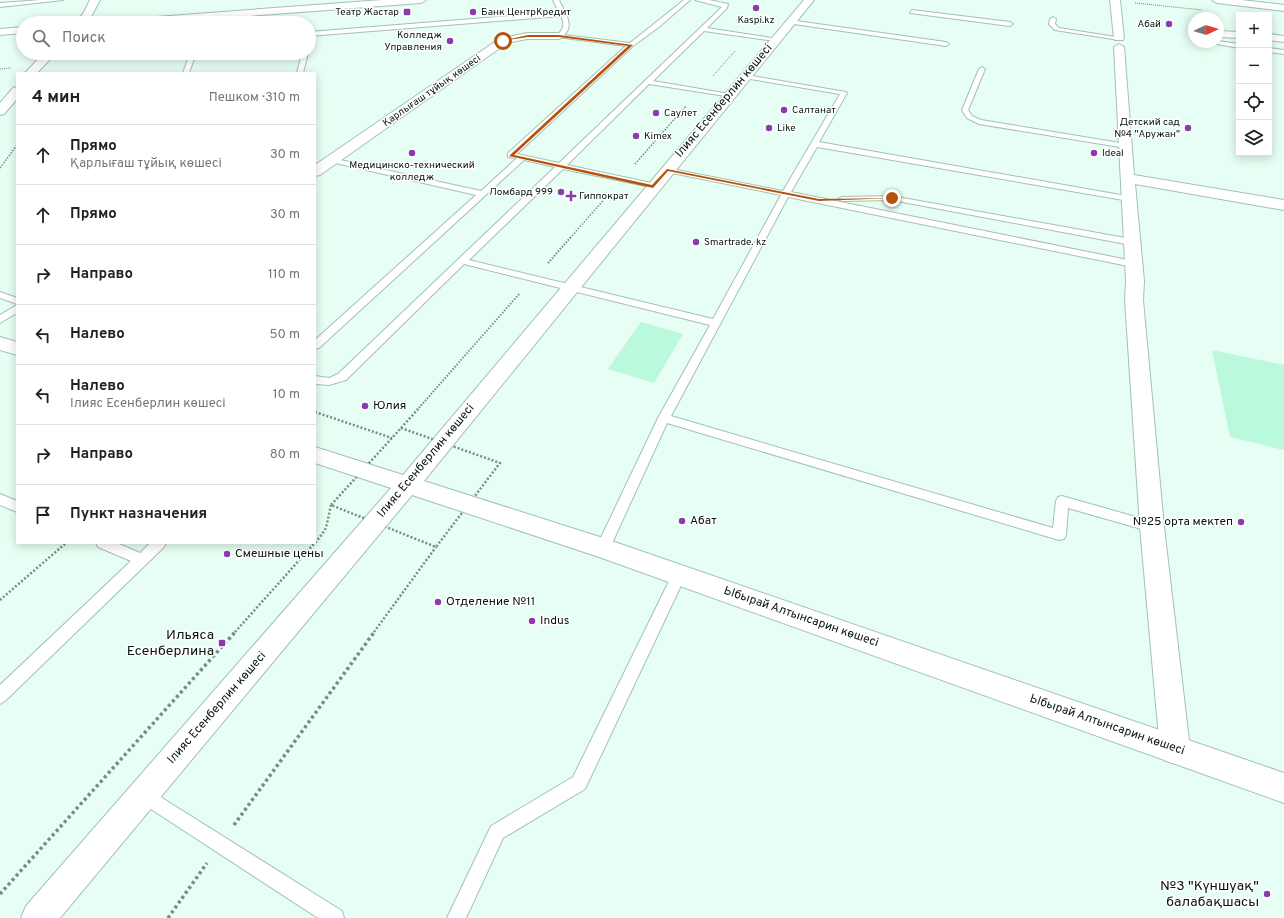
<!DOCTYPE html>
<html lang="ru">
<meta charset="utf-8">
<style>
body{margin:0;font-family:Overpass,sans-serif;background:#f6f6f6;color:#222}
.controls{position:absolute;right:12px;top:12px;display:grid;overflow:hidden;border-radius:0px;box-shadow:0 2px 10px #0003}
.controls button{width:36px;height:36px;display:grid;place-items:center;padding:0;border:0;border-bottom:1px solid #e0e0e0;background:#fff;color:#222;font:20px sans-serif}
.compass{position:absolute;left:1188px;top:12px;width:36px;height:36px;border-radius:50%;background:#fff;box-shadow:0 2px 10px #0003;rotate:86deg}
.stop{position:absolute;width:12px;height:12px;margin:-9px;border:3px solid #b45309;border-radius:50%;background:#fff}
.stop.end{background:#b45309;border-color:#fff;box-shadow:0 1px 4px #0008}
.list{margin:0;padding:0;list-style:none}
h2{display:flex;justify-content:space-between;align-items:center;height:52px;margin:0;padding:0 16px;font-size:17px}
h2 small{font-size:13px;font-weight:400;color:#767676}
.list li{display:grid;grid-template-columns:26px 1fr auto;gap:12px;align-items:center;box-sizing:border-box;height:60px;padding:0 16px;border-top:1px solid #e0e0e0}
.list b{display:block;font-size:15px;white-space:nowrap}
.list p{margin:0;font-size:13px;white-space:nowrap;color:#767676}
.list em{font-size:13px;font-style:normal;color:#767676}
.icon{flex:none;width:22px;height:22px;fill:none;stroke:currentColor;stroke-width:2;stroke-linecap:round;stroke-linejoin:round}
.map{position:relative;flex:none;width:1284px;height:918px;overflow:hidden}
.search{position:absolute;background:#fff;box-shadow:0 2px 10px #0003;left:16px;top:16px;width:300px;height:44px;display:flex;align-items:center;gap:10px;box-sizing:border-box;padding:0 14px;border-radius:22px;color:#767676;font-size:15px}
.panel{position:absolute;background:#fff;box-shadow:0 2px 10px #0003;left:16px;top:72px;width:300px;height:472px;border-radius:0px}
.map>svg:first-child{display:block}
.green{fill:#baf9dc}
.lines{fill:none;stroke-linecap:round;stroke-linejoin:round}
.lane-casing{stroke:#a4c1b3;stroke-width:2}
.street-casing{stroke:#a4c1b3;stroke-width:2}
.secondary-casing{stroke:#a4c1b3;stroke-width:2}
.path-far4{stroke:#7a8b83;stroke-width:1;stroke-dasharray:1 1;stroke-linecap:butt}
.path-far3{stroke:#7a8b83;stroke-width:1.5;stroke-dasharray:1.5 1.5;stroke-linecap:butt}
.path-far2{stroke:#7a8b83;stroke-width:2;stroke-dasharray:1.5 1.5;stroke-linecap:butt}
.path-far1{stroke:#7a8b83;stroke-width:2.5;stroke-dasharray:2 2;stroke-linecap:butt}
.path{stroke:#7a8b83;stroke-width:3.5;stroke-dasharray:3 3;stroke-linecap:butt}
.lane{fill:#fff;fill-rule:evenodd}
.street{fill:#fff;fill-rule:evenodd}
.secondary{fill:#fff;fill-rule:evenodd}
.route{fill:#b45309}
.poi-dot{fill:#8b3bab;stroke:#fff;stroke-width:1.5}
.labels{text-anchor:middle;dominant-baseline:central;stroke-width:3;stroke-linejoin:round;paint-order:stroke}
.far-poi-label{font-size:10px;fill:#09140f;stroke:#fff;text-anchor:start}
.far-street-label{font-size:10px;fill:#09140f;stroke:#fff}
.street-label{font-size:12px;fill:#09140f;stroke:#fff}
.poi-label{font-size:12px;fill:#09140f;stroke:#fff;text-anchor:start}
.near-poi-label{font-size:14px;fill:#09140f;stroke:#fff;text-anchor:end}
</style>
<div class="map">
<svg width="1284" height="918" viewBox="0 0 1284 918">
<rect width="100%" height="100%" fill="#e6fef3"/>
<g class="green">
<path d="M641 322 683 334 654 383 608 369Z"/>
<path d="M1212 350 1284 365V450L1230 437Z"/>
</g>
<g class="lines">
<defs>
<g id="lane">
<path d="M41 0H63L0 7V3Z"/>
<path d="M553 0H559C564 11 575 25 564 35L630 43 684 0H690L660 26 633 46 517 154 559 163 722 7 695 0H709L728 4 727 8 707 28 778 39 775 41 704 31 653 81 730 94 733 96 732 97 649 84 567 165 656 184V188L563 169 469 260 713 319 781 195 667 172 663 170 667 168 783 191 840 94 744 78V76L746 75 846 92 847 93 819 142 1132 197V201H1129L817 147 791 192 1133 261 1138 264 1133 267 788 197 671 416 1053 528 1056 501 1058 497 1062 496 1157 523 1158 527 1157 531 1152 532 1068 508 1066 535 1064 539 1059 540 667 423 608 552 603 554 598 552 596 548 658 418 710 325 464 264 346 380 329 385 315 384V376L329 378 338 374 555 167 524 160 319 348 315 349V340L476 195 331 162V158L481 191 517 158 508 157V153L626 46 557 37V35C564 29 565 24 561 16L309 36V32L559 12Z"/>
<path d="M912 10 1010 22 1013 24 1010 26 910 13Z"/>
<path d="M1053 17 1056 19 1055 24 1059 28 1122 38 1119 40 1055 30 1049 24 1050 19Z"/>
<path d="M789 20 946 42 949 44 946 46 787 23Z"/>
<path d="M1218 41 1239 44V48L1206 42Z"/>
<path d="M1269 48 1284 50V54L1269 52Z"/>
<path d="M61 53H87L84 55 46 58 43 56Z"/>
<path d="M190 53H196L189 73H183Z"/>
<path d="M302 53H308L303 73H297Z"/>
<path d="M982 67 985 69 968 110 972 116 981 120 1126 144 1130 146 1126 148 979 124 967 118 962 110 979 69Z"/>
<path d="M892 196 1131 239 1135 242 1131 245 892 200 842 201 838 199 842 197Z"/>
<path d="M0 292 17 298V304L0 298Z"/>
<path d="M17 305V313L0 323V315Z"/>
<path d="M0 494 17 501V512L0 505Z"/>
<path d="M96 543H117L140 553 150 543H166L164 547 5 701 0 704V685L131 561 98 547Z"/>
<path d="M679 569 684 571 686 575 585 789 503 838 466 918H447L491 826 573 777 674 571Z"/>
<path d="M143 786 342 911 344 918H318L137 800 135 794 137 788Z"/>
</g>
<g id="street">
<path d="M1110 0H1120L1124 38 1123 40H1115L1114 38Z"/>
<path d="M1218 31 1239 32V38L1218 37Z"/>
<path d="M527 33H559L564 36 559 39H527L507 43 320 175 315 176V165L499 39Z"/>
<path d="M1269 34 1284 36V42L1269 40Z"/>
<path d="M1119 44 1124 47 1134 175 1284 200V210L1135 184 1144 281 1143 300 1164 527 1190 749 1186 760 1175 764 1164 760 1160 749 1140 527 1125 300 1126 281 1114 47Z"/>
</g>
<g id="secondary">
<path d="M90 0H100L92 15 85 23H74L83 14Z"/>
<path d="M382 0H426L421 3 156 23H111L116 20Z"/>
<path d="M804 0H814L424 481 603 538 1284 773V803L599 557 412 495 60 918H21L26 906 391 488 315 463V447L403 475Z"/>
<path d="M1212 0H1241L1284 5V11L1217 3Z"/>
<path d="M23 27V33L0 35V29Z"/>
<path d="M44 53H56L37 73H25Z"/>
<path d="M17 87V99L4 114 0 115V103L13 88Z"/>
<path d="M0 337 17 342V355L0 350Z"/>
</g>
</defs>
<use href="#lane" class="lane-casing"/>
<use href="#street" class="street-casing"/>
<use href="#secondary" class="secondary-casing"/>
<g class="path-far4">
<path d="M1135 3 1202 10"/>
<path d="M0 69 11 68"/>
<path d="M713 76 735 51"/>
</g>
<g class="path-far3">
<path d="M635 164 686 106"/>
<path d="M0 168 17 145"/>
<path d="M570 238 608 195"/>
</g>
<g class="path-far2">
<path d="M548 263 571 237"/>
<path d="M417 410 520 293"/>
</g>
<g class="path-far1">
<path d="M315 412 392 438"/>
<path d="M401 428 418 409"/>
<path d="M401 428 500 463 436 547 331 505Z"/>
<path d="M0 600 66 543"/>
<path d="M235 632 320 537 326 528 331 505"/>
<path d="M374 632 436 547"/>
</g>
<g class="path">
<path d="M234 825 375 631"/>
<path d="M0 894 236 631"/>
<path d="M168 918 207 863"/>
</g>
<use href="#lane" class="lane"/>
<use href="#street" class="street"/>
<use href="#secondary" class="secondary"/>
</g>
<path class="route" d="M528 35H559L633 45 514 155 652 185 667 169 819 199 894 198 819 201 668 171 653 188 509 156 628 46 559 37H528L501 41Z"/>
<g class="poi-dot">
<circle cx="756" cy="8" r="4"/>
<rect x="403" y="8" width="8" height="8" rx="2"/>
<circle cx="473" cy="12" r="4"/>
<circle cx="1169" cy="24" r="4"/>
<circle cx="450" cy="41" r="4"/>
<circle cx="784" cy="110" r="4"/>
<circle cx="656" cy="113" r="4"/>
<circle cx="769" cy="128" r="4"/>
<circle cx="1188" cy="128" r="4"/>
<circle cx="636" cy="136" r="4"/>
<circle cx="412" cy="153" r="4"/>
<circle cx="1094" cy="153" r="4"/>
<circle cx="561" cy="192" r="4"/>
<path d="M569 190h4v4h4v4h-4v4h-4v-4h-4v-4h4z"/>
<circle cx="696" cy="242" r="4"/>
<circle cx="365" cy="406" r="4"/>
<circle cx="682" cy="521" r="4"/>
<circle cx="1241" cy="522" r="4"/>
<circle cx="227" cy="554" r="4"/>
<circle cx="438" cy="602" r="4"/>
<circle cx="532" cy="621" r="4"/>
<rect x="218" y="639" width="8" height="8" rx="2"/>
<circle cx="1267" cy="894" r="4"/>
</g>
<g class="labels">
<g class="far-poi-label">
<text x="399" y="12" text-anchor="end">Театр Жастар</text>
<text x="481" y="12">Банк ЦентрКредит</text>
<text x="756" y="20" text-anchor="middle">Kaspi.kz</text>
<text x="1161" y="24" text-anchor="end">Абай</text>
<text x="442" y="35" text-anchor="end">Колледж<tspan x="442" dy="12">Управления</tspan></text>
<text x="792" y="110">Салтанат</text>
<text x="664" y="113">Саулет</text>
<text x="1180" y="122" text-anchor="end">Детский сад<tspan x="1180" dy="12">№4 "Аружан"</tspan></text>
<text x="777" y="128">Like</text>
<text x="644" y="136">Kimex</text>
<text x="1102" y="153">Ideal</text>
<text x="412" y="165" text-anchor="middle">Медицинско-технический<tspan x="412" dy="12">колледж</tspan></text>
<text x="553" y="192" text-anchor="end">Ломбард 999</text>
<text x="579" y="196">Гиппократ</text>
<text x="704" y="242">Smartrade. kz</text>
</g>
<g class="far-street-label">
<text transform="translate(432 91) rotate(-35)">Қарлығаш тұйық көшесі</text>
</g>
<g class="street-label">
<text transform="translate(724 101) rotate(-50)">Ілияс Есенберлин көшесі</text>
<text transform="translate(426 461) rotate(-50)">Ілияс Есенберлин көшесі</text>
<text transform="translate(801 617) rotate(19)">Ыбырай Алтынсарин көшесі</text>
<text transform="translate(217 708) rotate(-49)">Ілияс Есенберлин көшесі</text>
<text transform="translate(1107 725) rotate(19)">Ыбырай Алтынсарин көшесі</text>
</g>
<g class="poi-label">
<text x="373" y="406">Юлия</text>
<text x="690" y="521">Абат</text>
<text x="1233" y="522" text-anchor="end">№25 орта мектеп</text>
<text x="235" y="554">Смешные цены</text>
<text x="446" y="602">Отделение №11</text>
<text x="540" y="621">Indus</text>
</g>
<g class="near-poi-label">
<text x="214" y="635">Ильяса<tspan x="214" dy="16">Есенберлина</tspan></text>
<text x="1259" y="886">№3 "Күншуақ"<tspan x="1259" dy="16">балабақшасы</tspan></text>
</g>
</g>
</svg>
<div class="controls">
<button>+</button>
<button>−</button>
<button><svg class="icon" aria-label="locate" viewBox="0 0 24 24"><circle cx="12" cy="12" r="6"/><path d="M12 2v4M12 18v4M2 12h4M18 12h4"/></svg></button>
<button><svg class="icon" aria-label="layers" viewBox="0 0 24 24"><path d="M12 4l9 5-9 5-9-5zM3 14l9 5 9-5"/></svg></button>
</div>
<svg class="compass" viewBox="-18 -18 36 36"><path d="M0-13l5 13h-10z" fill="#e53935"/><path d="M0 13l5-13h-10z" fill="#767676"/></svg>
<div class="stop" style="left:503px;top:41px"></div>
<div class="stop end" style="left:892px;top:198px"></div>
<div class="search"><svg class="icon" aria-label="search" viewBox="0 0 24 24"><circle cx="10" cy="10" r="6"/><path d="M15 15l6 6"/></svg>Поиск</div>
<section class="panel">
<h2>4 мин<small>Пешком · 310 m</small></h2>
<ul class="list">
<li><svg class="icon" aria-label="ahead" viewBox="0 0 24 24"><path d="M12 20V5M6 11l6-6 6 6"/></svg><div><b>Прямо</b><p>Қарлығаш тұйық көшесі</p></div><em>30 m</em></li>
<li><svg class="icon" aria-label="ahead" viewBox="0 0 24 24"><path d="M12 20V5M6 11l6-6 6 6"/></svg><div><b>Прямо</b></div><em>30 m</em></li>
<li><svg class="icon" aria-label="right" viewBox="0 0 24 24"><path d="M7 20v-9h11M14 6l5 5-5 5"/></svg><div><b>Направо</b></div><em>110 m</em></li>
<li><svg class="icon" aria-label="left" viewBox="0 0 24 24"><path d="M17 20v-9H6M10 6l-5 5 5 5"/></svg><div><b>Налево</b></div><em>50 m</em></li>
<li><svg class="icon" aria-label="left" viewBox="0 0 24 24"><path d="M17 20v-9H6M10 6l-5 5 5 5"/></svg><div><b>Налево</b><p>Ілияс Есенберлин көшесі</p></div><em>10 m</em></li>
<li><svg class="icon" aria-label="right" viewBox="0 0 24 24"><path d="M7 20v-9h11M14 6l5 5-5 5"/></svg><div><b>Направо</b></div><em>80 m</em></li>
<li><svg class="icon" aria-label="arrive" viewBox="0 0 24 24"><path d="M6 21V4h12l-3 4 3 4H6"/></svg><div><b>Пункт назначения</b></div></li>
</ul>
</section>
</div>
